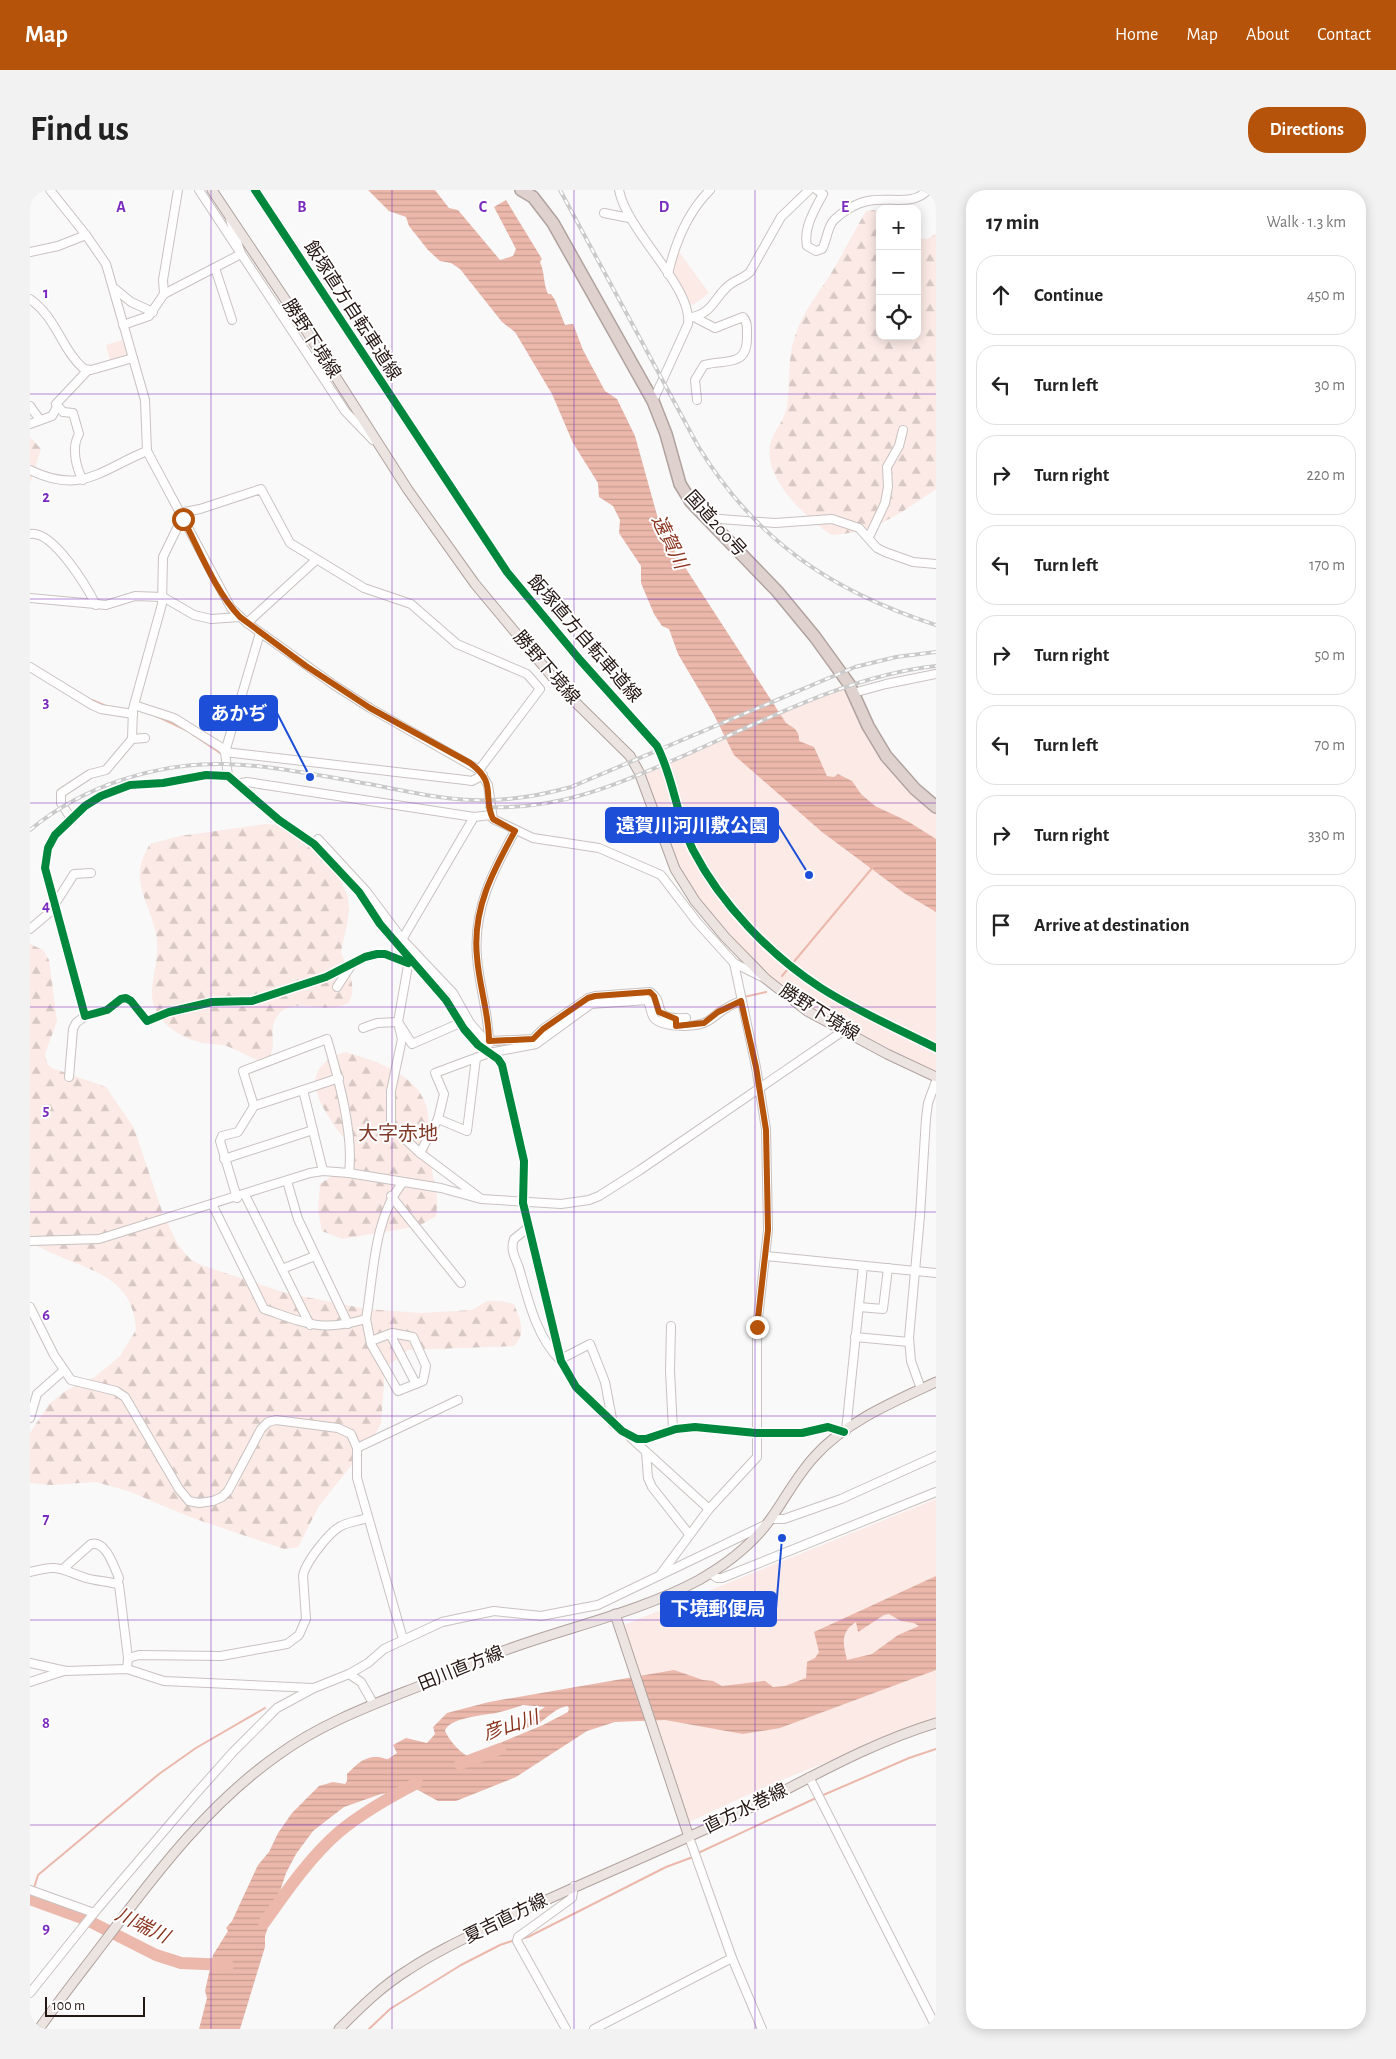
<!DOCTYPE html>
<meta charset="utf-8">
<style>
body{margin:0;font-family:"Alegreya Sans","Noto Sans JP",sans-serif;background:#f2f2f2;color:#222}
.controls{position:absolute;right:15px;top:15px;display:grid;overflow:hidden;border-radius:10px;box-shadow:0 2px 12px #0003}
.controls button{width:45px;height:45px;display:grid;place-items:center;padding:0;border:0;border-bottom:1px solid #e0e0e0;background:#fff;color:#222;font:25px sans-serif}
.scale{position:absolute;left:15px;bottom:12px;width:100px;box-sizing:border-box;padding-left:5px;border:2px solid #251713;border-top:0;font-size:14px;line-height:18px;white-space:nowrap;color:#251713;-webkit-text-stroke:4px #fff;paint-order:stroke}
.stop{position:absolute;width:15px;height:15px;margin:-11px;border:4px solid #b45309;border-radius:50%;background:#fff}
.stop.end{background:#b45309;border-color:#fff;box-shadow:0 1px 5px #0008}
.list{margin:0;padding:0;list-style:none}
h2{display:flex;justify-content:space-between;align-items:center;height:65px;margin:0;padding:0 20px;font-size:21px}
h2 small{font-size:16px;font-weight:400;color:#767676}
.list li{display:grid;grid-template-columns:32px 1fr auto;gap:15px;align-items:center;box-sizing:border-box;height:80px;margin:0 10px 10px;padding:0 10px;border:1px solid #e0e0e0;border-radius:20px}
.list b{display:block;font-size:19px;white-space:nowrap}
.list em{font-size:16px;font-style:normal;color:#767676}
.icon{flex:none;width:28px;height:28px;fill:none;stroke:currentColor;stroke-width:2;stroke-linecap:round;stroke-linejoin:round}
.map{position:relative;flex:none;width:906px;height:1839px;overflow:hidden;border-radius:20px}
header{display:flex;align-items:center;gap:30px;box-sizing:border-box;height:70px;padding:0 25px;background:#b45309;color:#fff}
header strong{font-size:24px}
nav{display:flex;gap:28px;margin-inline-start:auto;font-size:18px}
.intro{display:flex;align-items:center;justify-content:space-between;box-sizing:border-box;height:120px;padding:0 30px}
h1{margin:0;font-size:35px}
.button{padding:12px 22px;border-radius:20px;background:#b45309;color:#fff;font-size:18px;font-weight:700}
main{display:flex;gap:30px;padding:0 30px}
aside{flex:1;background:#fff;border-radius:20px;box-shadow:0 2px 12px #0003}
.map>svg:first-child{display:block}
.green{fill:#fbeae5}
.forest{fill:url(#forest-firs)}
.water{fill:url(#water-rules);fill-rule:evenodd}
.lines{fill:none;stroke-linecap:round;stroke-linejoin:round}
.stream{stroke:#ebb8ab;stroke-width:2}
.river{stroke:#ebb8ab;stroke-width:12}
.minor-casing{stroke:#c9c2c0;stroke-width:10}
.major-casing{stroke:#b0a29e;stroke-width:11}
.highway-casing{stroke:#b0a29e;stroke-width:14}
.minor{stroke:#fefefe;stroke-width:8}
.major{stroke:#ebe4e1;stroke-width:9}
.highway{stroke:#dfd2ce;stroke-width:11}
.rail-casing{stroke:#cbcaca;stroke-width:4}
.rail{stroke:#fff;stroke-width:2;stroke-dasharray:5.5;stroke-linecap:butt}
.cycleway-casing{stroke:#fff;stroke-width:11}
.cycleway{stroke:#00873e;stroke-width:8}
.route{stroke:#b45309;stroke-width:6}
.grid{fill:none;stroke:#7b2cbf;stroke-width:1;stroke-opacity:0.55}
.labels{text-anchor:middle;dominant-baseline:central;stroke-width:4;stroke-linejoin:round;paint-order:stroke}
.street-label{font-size:18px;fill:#251713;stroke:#fff}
.water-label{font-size:19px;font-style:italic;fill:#89331f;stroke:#fff}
.quarter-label{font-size:20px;fill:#7f3a29;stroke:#fff}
.grid-label{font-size:16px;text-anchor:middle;font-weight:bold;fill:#7b2cbf;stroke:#fff;stroke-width:4;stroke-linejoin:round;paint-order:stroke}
.leader{fill:none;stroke:#1d4ed8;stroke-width:2}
.callout-dot{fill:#1d4ed8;stroke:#fff;stroke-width:2}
.callout{fill:#1d4ed8;stroke:#1d4ed8;stroke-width:2}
.callout-label{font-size:19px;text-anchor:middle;font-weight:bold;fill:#fff}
</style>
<header>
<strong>Map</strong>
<nav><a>Home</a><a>Map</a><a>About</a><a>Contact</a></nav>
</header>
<div class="intro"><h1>Find us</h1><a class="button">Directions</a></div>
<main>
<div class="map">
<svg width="906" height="1839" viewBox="0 0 906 1839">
<defs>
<pattern id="forest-firs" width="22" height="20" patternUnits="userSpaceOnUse" patternTransform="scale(1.25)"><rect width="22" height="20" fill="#fbeae5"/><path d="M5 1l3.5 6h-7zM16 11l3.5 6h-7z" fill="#d7c8c4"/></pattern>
<pattern id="water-rules" width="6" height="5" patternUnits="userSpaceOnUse" patternTransform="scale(1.25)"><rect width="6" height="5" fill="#ebb8ab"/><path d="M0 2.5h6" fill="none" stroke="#c99d92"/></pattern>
</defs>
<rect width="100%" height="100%" fill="#f9f9f9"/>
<g class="green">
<path d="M647 59 679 103 663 115 656 112 642 88Z"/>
<path d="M92 150 98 166 80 171 76 155Z"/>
<path d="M813 495C835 546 862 589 906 623V883L779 818 748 795 696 744 659 697 647 673 615 584Z"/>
<path d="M906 1309V1529L744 1593 655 1634 589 1437Z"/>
</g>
<g class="forest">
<path d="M844 20 850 24V146H887V48L897 49 906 44V299C871 323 845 343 801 345 776 327 734 290 740 255 743 241 754 232 757 217 760 198 758 176 762 157 770 126 782 112 799 87 812 65 824 42 836 21Z"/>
<path d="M0 247 11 259 0 294Z"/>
<path d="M236 634C243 635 250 634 256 636 276 641 314 688 318 708 321 726 314 746 311 762 317 781 328 793 319 813 316 814 312 816 308 817 290 821 258 806 246 828 237 843 250 859 235 872 220 869 208 859 193 855 187 854 180 854 174 853 148 848 121 830 122 801 123 782 130 763 126 744 119 708 97 691 120 654L150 646Z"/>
<path d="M0 754 13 760 19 770 27 831 15 864 17 873 22 878 76 897 104 938 133 1024 148 1055 160 1069 171 1075 256 1103 336 1119 391 1123 442 1120 457 1111H472L484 1114C490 1130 497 1142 484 1156L378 1160 355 1178 351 1234 340 1252 289 1316 268 1357 254 1359 160 1327 98 1301 66 1292 20 1295 0 1293V1243L19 1214 37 1200 65 1187 90 1166 106 1140C103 1090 68 1083 29 1066 17 1061 8 1058 0 1048Z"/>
<path d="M315 862C344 870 386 884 396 915 401 931 397 949 399 965 402 987 410 1004 406 1026L389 1036 312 1049 292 1041 288 1020 290 994 320 974C319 967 319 957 316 951 313 946 309 942 306 938 285 906 269 878 315 862Z"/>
</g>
<g class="water">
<path d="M338 0H405L419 18 428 20 470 70 483 66 486 59 464 17 476 10 512 69 510 72C515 83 513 93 518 104H521L525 110 535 135 543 134 553 160 575 201 587 209 605 246 627 325 638 351 756 533C764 538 770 541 769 551L784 557 797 586 804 587 808 584 822 591 831 604 845 616 879 632 906 649V722L874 703 792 642 704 565 683 523 648 464 639 439 632 436 624 424 611 393V376L589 343 590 330 583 316 569 307 568 293 543 253 522 204 485 142 472 132 430 79 421 73 410 71 398 60 379 36 376 27 359 21Z"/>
<path d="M906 1386V1480L750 1538 713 1544 635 1530 585 1532 557 1541 486 1587 426 1611H408L386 1599 351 1604 314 1617 283 1641 266 1664 256 1683 235 1746V1757L210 1839H169L177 1808 175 1801 183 1765 198 1741 196 1738 202 1731 228 1675 239 1662 248 1643 262 1623 289 1596 303 1592 315 1594 317 1591V1584C327 1575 332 1567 347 1567 352 1567 354 1569 358 1569L367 1563 363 1555 376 1548 397 1553 405 1544 403 1537 417 1523 459 1512 644 1480 673 1490 683 1491 692 1496 735 1491 743 1497 755 1496 776 1488 777 1472 785 1468 789 1462 784 1442ZM859 1424 871 1431 884 1433 889 1436 868 1445 842 1464 817 1470C813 1454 810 1442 826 1432L828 1442 854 1425ZM493 1515 515 1517 492 1532 491 1536 494 1538C514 1536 519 1520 537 1516L539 1518 538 1522 513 1535 455 1559 452 1567C437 1573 421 1553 415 1541 418 1528 454 1525 466 1523 475 1521 484 1518 493 1515Z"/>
</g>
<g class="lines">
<g class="stream">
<path d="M0 473 6 477"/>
<path d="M62 510 76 516"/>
<path d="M122 524 158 541"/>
<path d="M162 544 190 563"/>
<path d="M241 618 261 634"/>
<path d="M265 636 284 649"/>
<path d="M752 786 843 677"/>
<path d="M619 807 622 809 625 823"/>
<path d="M714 807 736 802"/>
<path d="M424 812 437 836 454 855"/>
<path d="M677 827 688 818 709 808"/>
<path d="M651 832H661"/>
<path d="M519 840 527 834"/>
<path d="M466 855 488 854"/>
<path d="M791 1606 879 1568 906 1559"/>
<path d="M666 1664 786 1608"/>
<path d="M4 1698 8 1685 129 1584 166 1558 235 1518"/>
<path d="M1 1709 3 1703"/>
<path d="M490 1749 498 1747 636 1677 663 1667"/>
<path d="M339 1839 360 1819 431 1775 470 1755 485 1750"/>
</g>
<g class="river">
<path d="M430 1574 470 1559"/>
<path d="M0 1709 55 1729 126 1765 151 1773 198 1775"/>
<path d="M234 1733C256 1702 280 1667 309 1642 332 1623 360 1607 387 1593"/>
</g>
<defs>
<g id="minor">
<path d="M20 0 56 45 76 74 115 210 117 261 201 418 217 433 304 495 340 518 449 580 458 595 463 629 503 648 569 658 631 685 667 732 704 773 734 788"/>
<path d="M169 0 315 221 343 250"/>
<path d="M589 0C597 42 663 97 658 134L623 211"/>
<path d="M787 0 793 4C785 19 773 38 777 56L786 61 792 59C797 51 797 37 804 30 812 22 826 13 838 11 858 6 882 17 898 0"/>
<path d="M574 23 599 28"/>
<path d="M0 62 28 56 56 45"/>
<path d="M185 78 202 130"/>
<path d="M638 84C645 53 657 23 680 0"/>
<path d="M84 98 101 112 123 122"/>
<path d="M134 104 133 90 148 0"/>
<path d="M0 109C27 128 31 159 54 179L61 180 103 168"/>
<path d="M664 127 685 138 713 127C718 132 717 139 717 146 718 178 695 169 674 175L665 190 667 210"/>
<path d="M659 128C683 123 682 111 697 97 704 90 713 89 720 82L751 27 779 0"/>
<path d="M93 135 119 126 134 104 211 64 200 29"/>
<path d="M0 216 10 230"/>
<path d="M0 234 22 226 27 217"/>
<path d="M0 280C52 305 70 280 117 261"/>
<path d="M53 290C46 278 41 257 49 244L43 223 33 222 26 214 58 180"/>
<path d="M149 323 170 319 231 299 260 353 334 398 381 414 427 454 497 484 510 499 449 580"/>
<path d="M152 328 133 367 132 414 104 515 144 528 192 558 195 562 198 586"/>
<path d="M676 328 745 333 802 329 829 338 847 358 855 362 883 372 906 374"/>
<path d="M0 344C23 340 57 397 66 415"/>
<path d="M839 347 855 313 858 297 857 277 869 256 873 240"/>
<path d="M0 408 76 415 105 406 133 407 164 425 181 429 210 427"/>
<path d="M217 433 286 370"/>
<path d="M230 443 195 562 435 590 442 591 453 585"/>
<path d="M0 477 62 515 71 519 103 524"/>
<path d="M823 503 856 494 906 484"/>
<path d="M103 519 102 549 115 548"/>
<path d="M207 594 217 592 444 627 461 625"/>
<path d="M42 630 31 613V603L60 584 76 580 102 549"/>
<path d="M284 654 288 649 336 701 372 749 423 803 440 833 454 849 459 851 503 849 513 839 558 808 565 806 620 802C638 814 617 830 656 828"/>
<path d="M25 714 44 684 61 683"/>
<path d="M0 739 26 717"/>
<path d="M370 753 444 627"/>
<path d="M379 770 368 832 372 849 361 901V936L390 963 450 1008"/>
<path d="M378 773 355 764H347L335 767 296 787 222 811 182 812 139 822 117 831 101 811 96 808 91 809 77 820 55 826 15 678 18 658 25 645 55 616 71 606 100 595 133 593 176 585 198 586 249 630 284 654 329 702 350 734 416 810 434 839 448 855 468 869 472 875 494 971 493 1013 531 1171 546 1197 592 1241 607 1249H616L646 1239 665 1237 726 1243H772L798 1237 814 1242"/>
<path d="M307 797 322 774"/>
<path d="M333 838 347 833 368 832 382 854 430 833"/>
<path d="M459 854C459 824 449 796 447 767 443 719 463 681 485 641"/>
<path d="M446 868 437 941 408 929 414 904 405 883 459 863 506 854 561 814 617 810C621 815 620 823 624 828 633 838 667 838 678 831 689 824 697 815 711 811"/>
<path d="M39 887 43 839 46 833 55 826"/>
<path d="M273 900 309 888"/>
<path d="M224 916 213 881 297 849C308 887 324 943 319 983"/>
<path d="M390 963 408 929"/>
<path d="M194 969 283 940"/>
<path d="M257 991 268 1029 318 1134"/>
<path d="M215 1005 280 1135"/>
<path d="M361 1006 431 1093"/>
<path d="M207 1008 190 951 192 946 208 942 224 916 273 900 293 981"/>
<path d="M182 1014 234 1119C278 1134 290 1142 336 1129 344 1084 343 1029 373 992"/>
<path d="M499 1037 484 1049C480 1060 485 1067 489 1078 498 1109 506 1146 530 1170"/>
<path d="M0 1051 69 1049 280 983 293 981 319 983 411 998 451 1009 531 1014 559 1010 569 1006 610 980 813 841"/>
<path d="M736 1066 906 1083"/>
<path d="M252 1079 285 1066"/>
<path d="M0 1117 24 1165 41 1190 86 1201 95 1207 149 1299 159 1311 169 1313 183 1311 192 1307 198 1301 231 1239 238 1232 246 1230 308 1238 321 1244 327 1258V1288L373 1449"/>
<path d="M829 1117 853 1119 858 1078"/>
<path d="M336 1129 341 1154 368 1201 393 1191 396 1176 383 1147 362 1143 341 1151"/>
<path d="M641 1136 640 1181 643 1240"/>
<path d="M360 1144 386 1194"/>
<path d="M825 1147 879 1152"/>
<path d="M531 1169 560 1154 575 1192 583 1234"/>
<path d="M891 1199 881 1171 879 1148 890 1026 896 928 898 913 906 891"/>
<path d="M0 1228 7 1204 33 1181"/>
<path d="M816 1241 833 1076"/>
<path d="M601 1248 679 1319"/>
<path d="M327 1258 428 1210"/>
<path d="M616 1262 618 1288 622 1297 659 1344"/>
<path d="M741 1329H754L811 1309 906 1266"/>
<path d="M34 1378 61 1354C76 1350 84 1377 89 1388L87 1394 89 1395 98 1468 97 1479"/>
<path d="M0 1382C30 1374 29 1379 56 1388 66 1391 77 1391 87 1394"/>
<path d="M680 1383 687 1388H692L906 1302"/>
<path d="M630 1385 679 1319 727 1267V1137L738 1040 736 939 726 877 704 773"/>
<path d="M98 1468 109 1465 191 1466 257 1454 269 1445 276 1429 273 1386C275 1373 299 1342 311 1336 318 1332 329 1331 337 1328"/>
<path d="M0 1473 36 1481 97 1479 134 1491 283 1498"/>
<path d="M319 1484 331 1492 343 1513"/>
<path d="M0 1492 34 1481"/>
<path d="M779 1587 906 1837"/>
<path d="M659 1647 702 1768 732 1839"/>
<path d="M0 1700 64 1723"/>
<path d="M0 1803 64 1723 163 1607 203 1562 247 1518 284 1498 319 1484 338 1473 354 1459 412 1432 464 1421 511 1426 568 1415 737 1334"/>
<path d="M536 1839 487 1751 488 1747 542 1708 544 1696"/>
<path d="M564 1839 702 1768"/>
</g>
<g id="major">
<path d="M182 0 277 142 378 300 445 394 535 502 600 566 609 582 645 679 665 711 695 747 736 789 777 821 857 864 906 887"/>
<path d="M585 1424 659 1647"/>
<path d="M9 1839C32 1806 57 1775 81 1743 130 1678 181 1612 248 1565 292 1533 342 1515 392 1495 416 1485 440 1473 465 1464 532 1438 606 1424 669 1390 697 1374 724 1353 742 1327 756 1307 768 1284 785 1266 815 1232 865 1211 906 1192"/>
<path d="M309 1839C331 1817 352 1796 378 1780 408 1760 442 1745 475 1729 547 1695 621 1665 693 1631 764 1598 830 1556 906 1533"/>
</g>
<path id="highway" d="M491 0 503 7 523 33 623 211 636 244 650 294 661 312 747 401 785 447 819 494 838 536 856 566 885 599 906 617"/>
</defs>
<use href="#minor" class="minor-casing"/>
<use href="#major" class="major-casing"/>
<use href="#highway" class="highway-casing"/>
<use href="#minor" class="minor"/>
<use href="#major" class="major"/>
<use href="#highway" class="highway"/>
<defs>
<g id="rail">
<path d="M530 0 668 256C726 351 801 401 906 435"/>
<path d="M457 617C523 620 580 598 639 572 724 536 814 486 906 476"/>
<path d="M0 640C53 596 125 573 193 574 242 575 292 586 339 594 380 602 422 612 463 610 490 609 516 604 541 597L825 477 866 467 906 462"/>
</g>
</defs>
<use href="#rail" class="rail-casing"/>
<use href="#rail" class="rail"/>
<defs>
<g id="cycleway">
<path d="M225 0 477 382 550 470 627 556C644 589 646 626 663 660 691 714 740 765 791 798 827 821 868 839 906 858"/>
<path d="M378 773 355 764H347L335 767 296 787 222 811 182 812 139 822 117 831 101 811 96 808 91 809 77 820 55 826 15 678 18 658 25 645 55 616 71 606 100 595 133 593 176 585 198 586 249 630 284 654 329 702 350 734 416 810 434 839 448 855 468 869 472 875 494 971 493 1013 531 1171 546 1197 592 1241 607 1249H616L646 1239 665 1237 726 1243H772L798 1237 814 1242"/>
</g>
</defs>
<use href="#cycleway" class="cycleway-casing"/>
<use href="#cycleway" class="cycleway"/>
</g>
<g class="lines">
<path class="route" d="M153 329C170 361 185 401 210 427L276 476 340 518 440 573C468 593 452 607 463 629L485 641C463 681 442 719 447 767 449 796 459 823 459 851L503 849 513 839 558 808 565 806 620 802 624 806 629 822 646 829V836L674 833 688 822 711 811 726 877 736 940 738 1040 727 1137"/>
</g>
<path class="grid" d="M181 0V1839M362 0V1839M544 0V1839M725 0V1839M0 204H906M0 409H906M0 613H906M0 817H906M0 1022H906M0 1226H906M0 1430H906M0 1635H906"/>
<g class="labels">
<g class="street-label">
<text transform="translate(322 121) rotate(57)">飯塚直方自転車道線</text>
<text transform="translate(281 149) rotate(57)">勝野下境線</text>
<text transform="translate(685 334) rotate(48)">国道200号</text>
<text transform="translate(554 449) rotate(49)">飯塚直方自転車道線</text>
<text transform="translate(516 478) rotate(49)">勝野下境線</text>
<text transform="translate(789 823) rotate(32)">勝野下境線</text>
<text transform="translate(431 1479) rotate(-22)">田川直方線</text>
<text transform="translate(716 1619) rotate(-26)">直方水巻線</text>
<text transform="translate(476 1729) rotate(-26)">夏吉直方線</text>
</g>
<g class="water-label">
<text transform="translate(639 352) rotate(64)">遠賀川</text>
<text transform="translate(481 1536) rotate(-18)">彦山川</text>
<text transform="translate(112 1736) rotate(26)">川端川</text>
</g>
<g class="quarter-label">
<text x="368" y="944">大字赤地</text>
</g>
</g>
<g class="grid-label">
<text x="91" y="22">A</text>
<text x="272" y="22">B</text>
<text x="453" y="22">C</text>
<text x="634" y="22">D</text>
<text x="815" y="22">E</text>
<text x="16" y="108">1</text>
<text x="16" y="312">2</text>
<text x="16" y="517">3</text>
<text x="16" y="721">4</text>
<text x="16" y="925">5</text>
<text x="16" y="1130">6</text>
<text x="16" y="1334">7</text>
<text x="16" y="1538">8</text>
<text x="16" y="1743">9</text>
</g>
<path class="leader" d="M280 587L247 523M779 685L748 635M752 1348L746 1419"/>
<g class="callout-dot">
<circle cx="280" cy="587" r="5"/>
<circle cx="779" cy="685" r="5"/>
<circle cx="752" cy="1348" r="5"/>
</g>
<g class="callout">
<rect x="170" y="506" width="77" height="34" rx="5"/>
<rect x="576" y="618" width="172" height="34" rx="5"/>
<rect x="631" y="1402" width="115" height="34" rx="5"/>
</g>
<g class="callout-label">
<text x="209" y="530">あかぢ</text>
<text x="662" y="642">遠賀川河川敷公園</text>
<text x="688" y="1425">下境郵便局</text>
</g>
</svg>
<div class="controls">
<button>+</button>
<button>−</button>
<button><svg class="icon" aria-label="locate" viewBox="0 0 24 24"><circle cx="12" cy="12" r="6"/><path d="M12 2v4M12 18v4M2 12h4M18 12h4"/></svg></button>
</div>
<div class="scale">100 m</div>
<div class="stop" style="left:153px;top:329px"></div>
<div class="stop end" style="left:727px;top:1137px"></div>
</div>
<aside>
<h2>17 min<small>Walk · 1.3 km</small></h2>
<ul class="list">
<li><svg class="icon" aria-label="ahead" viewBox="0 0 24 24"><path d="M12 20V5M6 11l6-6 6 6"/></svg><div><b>Continue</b></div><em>450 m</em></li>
<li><svg class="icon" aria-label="left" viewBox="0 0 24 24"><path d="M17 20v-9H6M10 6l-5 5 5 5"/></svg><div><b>Turn left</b></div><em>30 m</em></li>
<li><svg class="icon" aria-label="right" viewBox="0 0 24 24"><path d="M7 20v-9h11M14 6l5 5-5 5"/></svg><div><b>Turn right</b></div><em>220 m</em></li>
<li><svg class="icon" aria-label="left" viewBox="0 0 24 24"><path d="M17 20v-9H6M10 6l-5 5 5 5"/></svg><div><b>Turn left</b></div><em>170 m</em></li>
<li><svg class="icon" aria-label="right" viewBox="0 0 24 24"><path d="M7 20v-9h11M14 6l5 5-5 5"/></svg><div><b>Turn right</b></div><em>50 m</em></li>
<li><svg class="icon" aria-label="left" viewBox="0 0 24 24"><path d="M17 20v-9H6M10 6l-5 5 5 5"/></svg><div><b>Turn left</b></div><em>70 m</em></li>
<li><svg class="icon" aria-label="right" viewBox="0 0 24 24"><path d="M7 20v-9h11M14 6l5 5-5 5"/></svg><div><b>Turn right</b></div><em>330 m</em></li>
<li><svg class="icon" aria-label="arrive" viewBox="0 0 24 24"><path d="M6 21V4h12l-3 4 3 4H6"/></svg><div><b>Arrive at destination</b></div></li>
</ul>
</aside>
</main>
